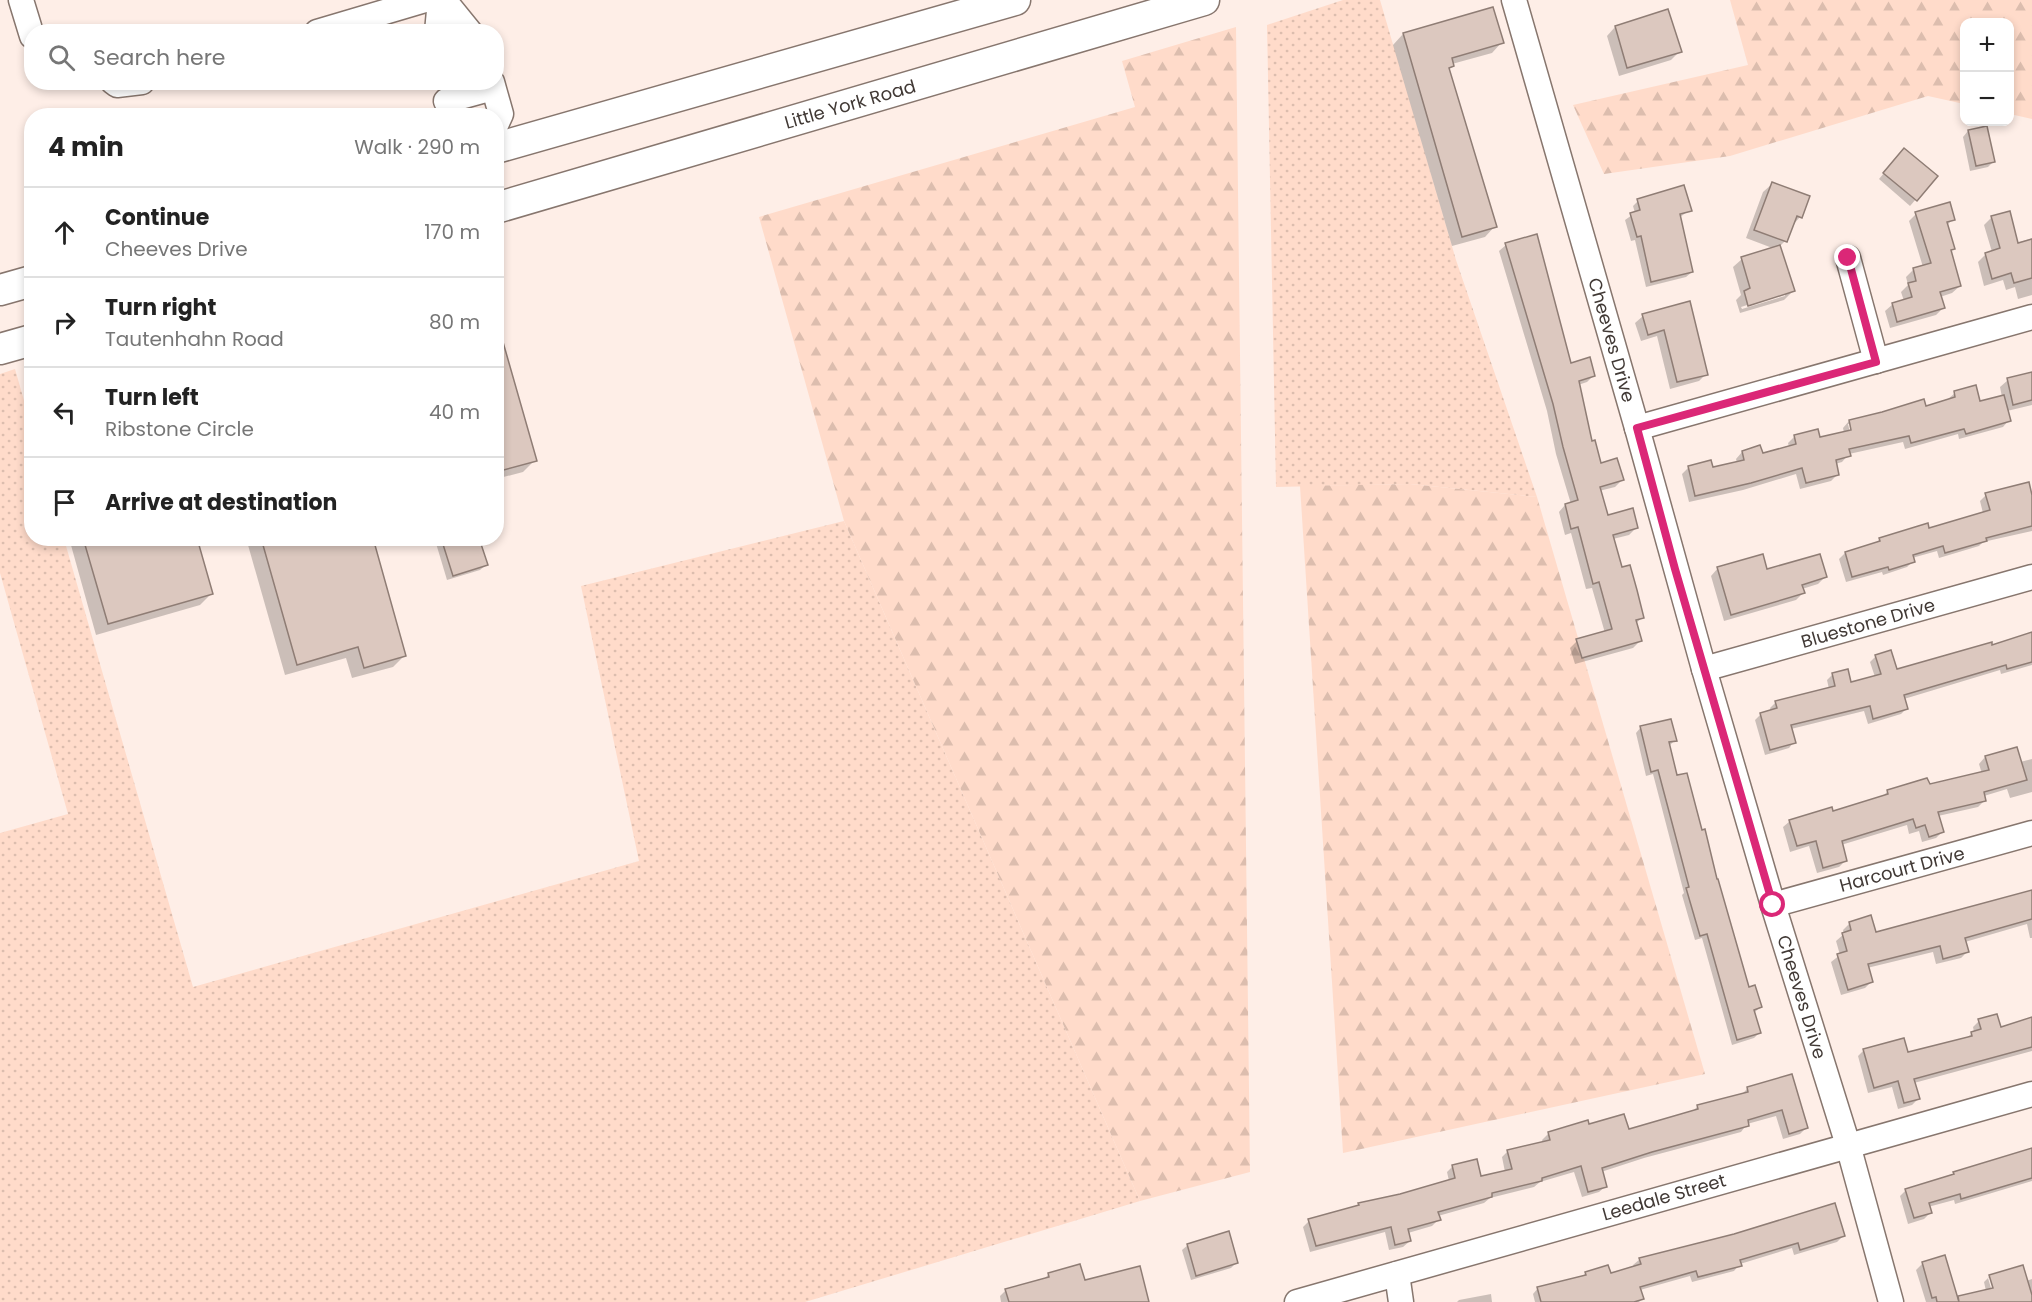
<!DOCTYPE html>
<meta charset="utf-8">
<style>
body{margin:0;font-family:Poppins,sans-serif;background:#f2f2f2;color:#222}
.controls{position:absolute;right:18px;top:18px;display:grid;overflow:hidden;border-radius:12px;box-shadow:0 3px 9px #0003}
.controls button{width:54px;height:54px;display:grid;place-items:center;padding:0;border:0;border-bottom:2px solid #e0e0e0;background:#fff;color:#222;font:30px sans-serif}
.stop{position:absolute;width:18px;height:18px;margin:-14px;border:4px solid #db2777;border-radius:50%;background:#fff}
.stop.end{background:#db2777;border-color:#fff;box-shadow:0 2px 6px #0008}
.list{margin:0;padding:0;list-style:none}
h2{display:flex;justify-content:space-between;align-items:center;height:78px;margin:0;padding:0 24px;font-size:26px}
h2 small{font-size:20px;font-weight:400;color:#767676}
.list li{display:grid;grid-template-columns:39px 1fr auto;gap:18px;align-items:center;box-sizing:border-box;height:90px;padding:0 24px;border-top:2px solid #e0e0e0}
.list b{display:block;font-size:22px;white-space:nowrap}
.list p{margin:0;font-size:20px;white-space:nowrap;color:#767676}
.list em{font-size:20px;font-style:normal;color:#767676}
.icon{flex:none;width:33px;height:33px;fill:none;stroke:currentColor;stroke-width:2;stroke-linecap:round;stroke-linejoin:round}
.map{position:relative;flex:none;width:2032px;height:1302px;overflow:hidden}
.search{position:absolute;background:#fff;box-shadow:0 3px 9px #0003;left:24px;top:24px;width:480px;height:66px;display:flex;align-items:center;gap:15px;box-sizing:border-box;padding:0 21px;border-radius:24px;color:#767676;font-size:22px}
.panel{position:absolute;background:#fff;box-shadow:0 3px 9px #0003;left:24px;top:108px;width:480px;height:438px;border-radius:24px}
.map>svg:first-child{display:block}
.grass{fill:url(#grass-dots)}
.forest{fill:url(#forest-firs)}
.shadow{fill:#0003;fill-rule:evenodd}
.building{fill:#dcc8bf;stroke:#8f7d75;stroke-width:1.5}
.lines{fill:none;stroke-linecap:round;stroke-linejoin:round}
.minor-casing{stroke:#87766e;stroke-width:27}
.major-casing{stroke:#87766e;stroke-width:33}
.minor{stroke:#fff;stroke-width:24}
.major{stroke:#fff;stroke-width:30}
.route{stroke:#db2777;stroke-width:8}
.labels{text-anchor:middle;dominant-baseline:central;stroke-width:6;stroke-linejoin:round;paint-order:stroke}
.street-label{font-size:18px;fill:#413935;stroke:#fff}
</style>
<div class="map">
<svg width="2032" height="1302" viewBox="0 0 2032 1302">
<defs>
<pattern id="grass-dots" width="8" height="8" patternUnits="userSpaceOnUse" patternTransform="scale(1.5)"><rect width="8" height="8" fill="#ffdbca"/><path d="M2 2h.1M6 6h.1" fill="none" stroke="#dcbdae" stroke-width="1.8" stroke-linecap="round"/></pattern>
<pattern id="forest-firs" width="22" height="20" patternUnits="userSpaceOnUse" patternTransform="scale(1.5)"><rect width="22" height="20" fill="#ffdbca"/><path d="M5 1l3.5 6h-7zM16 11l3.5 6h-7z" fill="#dcbdae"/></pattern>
</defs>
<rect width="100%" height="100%" fill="#feeee7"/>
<g class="grass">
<path d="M1343 0H1380L1456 260 1537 497 1410 484 1276 487 1267 25Z"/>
<path d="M15 369 31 425 32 538 64 539 193 987 639 861 581 586 844 521 1140 1201 805 1302H0V833L68 814 0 573V374Z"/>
</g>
<g class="forest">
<path d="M1730 0H2032V119L2010 114V22H1964V104L1928 96 1730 156 1604 174 1573 105 1748 65Z"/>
<path d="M1236 27 1250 1172 1140 1201 844 521 759 217 1135 107 1122 61Z"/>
<path d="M1410 484 1537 497 1705 1074 1343 1153 1300 486Z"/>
</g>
<g class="shadow">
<path d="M1492 8 1502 42 1492 53 1452 64 1449 70 1495 226 1485 237 1452 246 1393 45 1403 34Z"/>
<path d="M1615 27 1680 51 1671 60 1619 76 1607 36Z"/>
<path d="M1968 131 1993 162 1988 167 1970 171 1963 137Z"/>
<path d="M1899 155 1936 176 1910 206 1879 179Z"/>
<path d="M1772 184 1800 217 1792 226 1785 241 1779 247 1793 291 1784 300 1740 313 1736 300 1741 295 1733 267 1742 259 1775 249 1746 238 1763 192ZM1785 293V296L1742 309 1741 307Z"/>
<path d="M1638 201 1690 210 1680 217 1692 272 1686 277 1646 287 1635 240 1631 241 1625 220 1635 213 1633 206Z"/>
<path d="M1916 214 1953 219 1946 226 1953 248 1950 252 1960 286 1952 293 1940 297 1943 308 1936 315 1890 328 1885 311 1893 304 1904 301 1901 292 1908 285 1906 277 1913 270 1923 267 1909 221Z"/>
<path d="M1992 217 2017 243 2032 238V295L2018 299 2015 287 2006 290 2003 280 1984 286 1978 262 1986 254 1992 252 1984 225Z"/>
<path d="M1506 245 1570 365 1594 375 1587 382 1578 385 1591 443 1600 464 1622 480 1615 487 1599 491 1607 517 1636 528 1629 535 1613 539 1621 569 1643 617 1635 624 1640 641 1633 648 1575 664 1570 648 1577 641 1605 633 1592 588 1586 589 1571 533 1565 535 1559 512 1565 505 1571 504 1556 454 1547 411 1499 251Z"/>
<path d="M1689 303 1706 374 1699 381 1670 389 1657 336 1641 341 1635 323 1643 316Z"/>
<path d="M496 324 535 460 523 472 496 479Z"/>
<path d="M2032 374V405L2007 411 2009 420 2003 427 1959 439 1958 434 1905 449 1903 442 1849 454 1842 462 1835 464 1838 474 1831 481 1800 489 1796 474 1743 490 1689 502 1682 474 1689 467 1711 469 1737 463 1736 459 1742 452 1762 455 1789 447 1788 443 1795 436 1819 439 1844 433 1843 428 1849 421 1925 407 1948 399 1955 393 1979 403 2002 397 2000 387 2008 380ZM1848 424H1851V437Z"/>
<path d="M1986 495 2032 496V531L1983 542 1979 546 1939 558 1937 551 1912 558 1913 561 1907 567 1883 575 1882 572 1846 582 1839 559 1845 553 1874 545 1880 539 1928 529 1983 513 1980 501Z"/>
<path d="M69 538H196L211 594 200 605 96 635Z"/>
<path d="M246 538H372L405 655 393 667 352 678 346 658 285 675Z"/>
<path d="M437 538H478L486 565 480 570 447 580 435 540Z"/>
<path d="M1718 568 1825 577 1818 584 1802 589 1803 593 1796 600 1724 621 1711 576Z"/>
<path d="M2032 634V665L2001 674 2000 670 1904 699 1907 708 1901 714 1868 724 1864 711 1791 729 1794 742 1789 748 1765 755 1755 720 1761 714 1771 711 1770 708 1776 702 1829 689 1827 680 1833 674 1850 684 1875 677 1870 662 1876 656 1896 671 1991 647Z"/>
<path d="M1641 727 1675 740 1669 746 1676 777 1716 881 1748 989 1760 1007 1755 1012 1759 1033 1754 1038 1732 1045 1702 938 1695 940 1682 895 1684 893 1653 774 1646 776 1636 733Z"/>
<path d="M1985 757 2020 762 2032 759V792L2010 798 2007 789 1984 796 1985 800 1978 807 1938 816 1942 832 1936 838 1922 842 1919 831 1909 834 1907 825 1841 845 1846 860 1839 867 1817 873 1809 846 1790 852 1783 827 1790 821 1832 813 1881 798 1888 791 1928 786 1982 774 1979 764Z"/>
<path d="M2032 891V938H2030L2027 924 1965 942 1967 952 1961 958 1936 964 1933 952 1867 968 1871 982 1865 988 1841 995 1831 962 1840 955 1836 941 1844 934 1843 930 1850 923 1875 934Z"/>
<path d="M2032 1020V1051L1914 1083 1918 1099 1912 1105 1898 1109 1892 1087 1868 1093 1858 1056 1864 1050 1907 1054 1965 1039 1974 1032 1973 1027 1979 1021 2000 1028Z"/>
<path d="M1791 1076 1806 1128 1800 1134 1783 1139 1776 1116 1747 1124 1741 1132 1644 1158 1601 1172 1606 1186 1599 1192 1582 1197 1574 1172 1540 1182 1534 1187 1490 1198 1484 1203 1438 1216 1439 1219 1432 1226 1408 1233 1410 1241 1403 1247 1389 1250 1385 1232 1310 1252 1303 1227 1309 1221 1355 1208 1359 1204 1400 1195 1449 1181 1447 1172 1453 1166 1480 1178 1505 1172 1502 1157 1508 1151 1543 1143 1542 1140 1549 1133 1588 1126 1628 1130 1691 1113 1698 1106 1741 1095 1748 1088Z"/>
<path d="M2032 1150V1181L1955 1204 1954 1200 1928 1207 1930 1213 1924 1219 1908 1224 1900 1196 1906 1190Z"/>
<path d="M1843 1236 1837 1242 1794 1255 1792 1248 1740 1264 1734 1271 1692 1282 1690 1276 1640 1290 1642 1298 1639 1302H1586L1579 1279 1586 1273 1610 1275 1634 1267 1633 1265 1640 1259Z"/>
<path d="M1188 1245 1236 1263 1231 1268 1191 1280 1182 1250Z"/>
<path d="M1944 1257 1956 1298 1986 1291 1984 1282 1990 1276 2026 1281 2032 1279V1302H1926L1916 1270 1922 1264ZM1988 1278H1992L1996 1294 1993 1295Z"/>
<path d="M1049 1274 1084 1282 1147 1302H1001L1000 1296 1006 1290 1043 1280Z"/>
<path d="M1538 1288 1563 1302H1535L1533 1294Z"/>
<path d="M1491 1294 1492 1302H1457L1459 1300Z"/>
</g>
<g class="building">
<path d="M1493 7 1504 43 1452 58 1454 66 1449 68 1497 227 1462 237 1403 33Z"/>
<path d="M1668 9 1682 52 1627 68 1615 26Z"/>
<path d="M1987 126 1995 162 1976 166 1968 130Z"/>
<path d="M1904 148 1938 176 1917 201 1883 173Z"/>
<path d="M1772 182 1810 196 1802 218 1797 216 1787 242 1754 230Z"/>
<path d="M1684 185 1692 211 1680 214 1693 272 1651 282 1641 236 1637 237 1630 213 1640 210 1637 199Z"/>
<path d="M1950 202 1955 220 1947 222 1955 249 1951 250 1961 286 1940 292 1945 308 1897 322 1892 303 1912 297 1908 283 1916 281 1913 268 1931 263 1915 212Z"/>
<path d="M2010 211 2018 243 2032 239V278L2014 283 2011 273 1992 279 1985 253 2000 248 1991 216Z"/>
<path d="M1537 234 1571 363 1590 357 1595 376 1579 381 1592 441 1595 440 1601 463 1617 458 1624 480 1600 487 1608 515 1633 508 1638 528 1613 535 1622 567 1630 565 1637 590 1644 618 1636 620 1642 641 1582 658 1576 639 1612 629 1599 582 1593 584 1578 527 1571 529 1565 504 1578 500 1563 447 1553 404 1505 243Z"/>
<path d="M1780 245 1795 291 1748 306 1744 291 1750 288 1741 257Z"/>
<path d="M1690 301 1708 375 1677 382 1664 330 1648 335 1642 314Z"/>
<path d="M496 335H501L537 461 496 472Z"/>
<path d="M2032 372V400L2013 405 2007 378Z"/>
<path d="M1976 385 1980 401 2004 395 2011 421 1966 434 1964 429 1911 443 1909 436 1849 449 1851 456 1836 460 1839 475 1806 483 1802 468 1751 483 1695 496 1688 466 1711 460 1713 467 1744 460 1742 451 1760 445 1763 453 1796 444 1794 435 1818 429 1820 437 1851 430 1849 420 1882 412 1924 399 1926 406 1955 397 1954 391Z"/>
<path d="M2029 482 2032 495V526L1986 538 1987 541 1945 553 1943 546 1913 555 1915 562 1889 570 1888 567 1852 577 1845 552 1880 541 1879 538 1928 523 1929 528 1990 510 1985 493Z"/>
<path d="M83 538H197L213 594 108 624Z"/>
<path d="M261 538H373L406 656 364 668 358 647 297 665Z"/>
<path d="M441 538H479L488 565 453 576Z"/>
<path d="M1763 554 1767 569 1820 554 1827 577 1802 585 1805 593 1731 615 1717 567Z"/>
<path d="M2032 632V662L2007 669 2006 665 1904 695 1908 709 1873 719 1870 706 1791 725 1796 743 1770 750 1760 713 1777 708 1775 701 1835 686 1832 673 1848 669 1851 682 1881 674 1875 655 1891 650 1897 669 1992 642V645Z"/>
<path d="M1671 719 1677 741 1669 742 1677 775 1687 773 1702 830 1705 829 1717 879H1718L1749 987 1755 985 1762 1007 1754 1010 1761 1033 1737 1040 1707 934 1700 936 1686 888 1689 887 1658 770 1651 772 1640 726Z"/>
<path d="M2017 747 2027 780 1984 792 1986 801 1938 812 1944 832 1929 837 1925 825 1916 828 1913 819 1897 824 1842 841 1847 861 1823 868 1816 841 1797 846 1789 820 1832 807 1833 811 1888 794 1887 790 1927 778 1930 784 1989 770 1985 756Z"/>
<path d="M2032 890V919L1965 938 1969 952 1943 959 1940 946 1868 964 1873 982 1848 990 1837 954 1847 951 1842 933 1851 930 1849 922 1871 915 1876 932Z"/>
<path d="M1997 1014 2001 1027 2032 1017V1047L1914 1079 1920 1099 1904 1103 1898 1081 1874 1088 1863 1049 1904 1038 1908 1052 1972 1036 1971 1032 1981 1029 1978 1019Z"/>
<path d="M1792 1074 1808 1128 1789 1134 1782 1110 1748 1120 1749 1126 1652 1152 1602 1168 1607 1187 1588 1192 1581 1166 1542 1178V1181L1492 1193V1197L1438 1212 1441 1220 1408 1229 1411 1241 1395 1245 1391 1227 1316 1246 1308 1219 1359 1205 1358 1203 1400 1194 1455 1178 1452 1165 1477 1159 1481 1176 1512 1169 1507 1150 1550 1140 1548 1132 1588 1120 1589 1124 1624 1114 1629 1129 1698 1109 1697 1105 1748 1092 1747 1087Z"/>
<path d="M2032 1148V1178L1961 1199 1960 1194 1929 1203 1932 1213 1914 1218 1905 1189 1954 1174 1953 1172Z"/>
<path d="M1835 1203 1845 1236 1800 1250 1798 1243 1740 1260 1742 1266 1698 1277 1696 1271 1640 1287 1644 1299 1634 1302H1541L1537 1287 1586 1275 1585 1272 1608 1265 1611 1273 1641 1264 1639 1258 1734 1234Z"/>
<path d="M1229 1231 1238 1263 1196 1276 1187 1244Z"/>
<path d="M1945 1255 1959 1302H1937L1936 1297 1932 1298 1922 1262Z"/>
<path d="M1080 1264 1085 1280 1140 1266 1149 1302H1009L1005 1289 1049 1277 1048 1273Z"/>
<path d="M2023 1265 2032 1295V1302H1959L1958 1296 1993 1288 1989 1275Z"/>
</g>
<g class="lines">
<defs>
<g id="minor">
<path d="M21 0 32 36"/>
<path d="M444 0 470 32"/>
<path d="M1514 0 1637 428 1704 669 1773 905 1848 1145 1891 1302"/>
<path d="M317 32 425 0"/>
<path d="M437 32 440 0"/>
<path d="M113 82 117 85 142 82"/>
<path d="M492 82 501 114 496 125"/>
<path d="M446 101 493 88"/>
<path d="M1848 258 1876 361"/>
<path d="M1637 428 2032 317"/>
<path d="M1704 669 2032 577"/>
<path d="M1773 905 2032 833"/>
<path d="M1397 1274 1401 1302"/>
<path d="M1297 1302 2032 1094"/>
</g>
<g id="major">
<path d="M496 148 1015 0"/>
<path d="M496 208 1204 0"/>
<path d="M0 290 32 281"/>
<path d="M0 349 32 340"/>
</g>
</defs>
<use href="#minor" class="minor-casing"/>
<use href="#major" class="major-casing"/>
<use href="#minor" class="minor"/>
<use href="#major" class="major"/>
</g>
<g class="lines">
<path class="route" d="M1773 905 1675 569 1637 428 1876 362 1848 258"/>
</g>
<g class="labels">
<g class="street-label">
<text transform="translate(850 104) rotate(-16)">Little York Road</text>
<text transform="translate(1612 340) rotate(74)">Cheeves Drive</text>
<text transform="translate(1868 623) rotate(-16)">Bluestone Drive</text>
<text transform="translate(1902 869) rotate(-15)">Harcourt Drive</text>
<text transform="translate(1802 997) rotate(73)">Cheeves Drive</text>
<text transform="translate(1664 1197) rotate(-16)">Leedale Street</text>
</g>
</g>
</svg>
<div class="controls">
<button>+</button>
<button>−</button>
</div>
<div class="stop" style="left:1773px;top:905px"></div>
<div class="stop end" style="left:1848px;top:258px"></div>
<div class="search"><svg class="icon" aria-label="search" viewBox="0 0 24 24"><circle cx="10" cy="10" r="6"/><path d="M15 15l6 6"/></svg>Search here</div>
<section class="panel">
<h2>4 min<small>Walk · 290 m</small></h2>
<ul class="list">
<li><svg class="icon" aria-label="ahead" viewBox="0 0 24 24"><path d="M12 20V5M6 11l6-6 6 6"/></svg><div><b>Continue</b><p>Cheeves Drive</p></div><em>170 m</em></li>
<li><svg class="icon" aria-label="right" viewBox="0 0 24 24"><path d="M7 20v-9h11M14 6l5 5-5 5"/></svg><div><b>Turn right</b><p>Tautenhahn Road</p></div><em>80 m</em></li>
<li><svg class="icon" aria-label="left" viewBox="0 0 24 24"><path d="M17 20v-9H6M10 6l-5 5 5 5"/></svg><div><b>Turn left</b><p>Ribstone Circle</p></div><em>40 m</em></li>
<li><svg class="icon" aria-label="arrive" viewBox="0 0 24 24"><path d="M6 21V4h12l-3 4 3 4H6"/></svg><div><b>Arrive at destination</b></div></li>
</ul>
</section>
</div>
